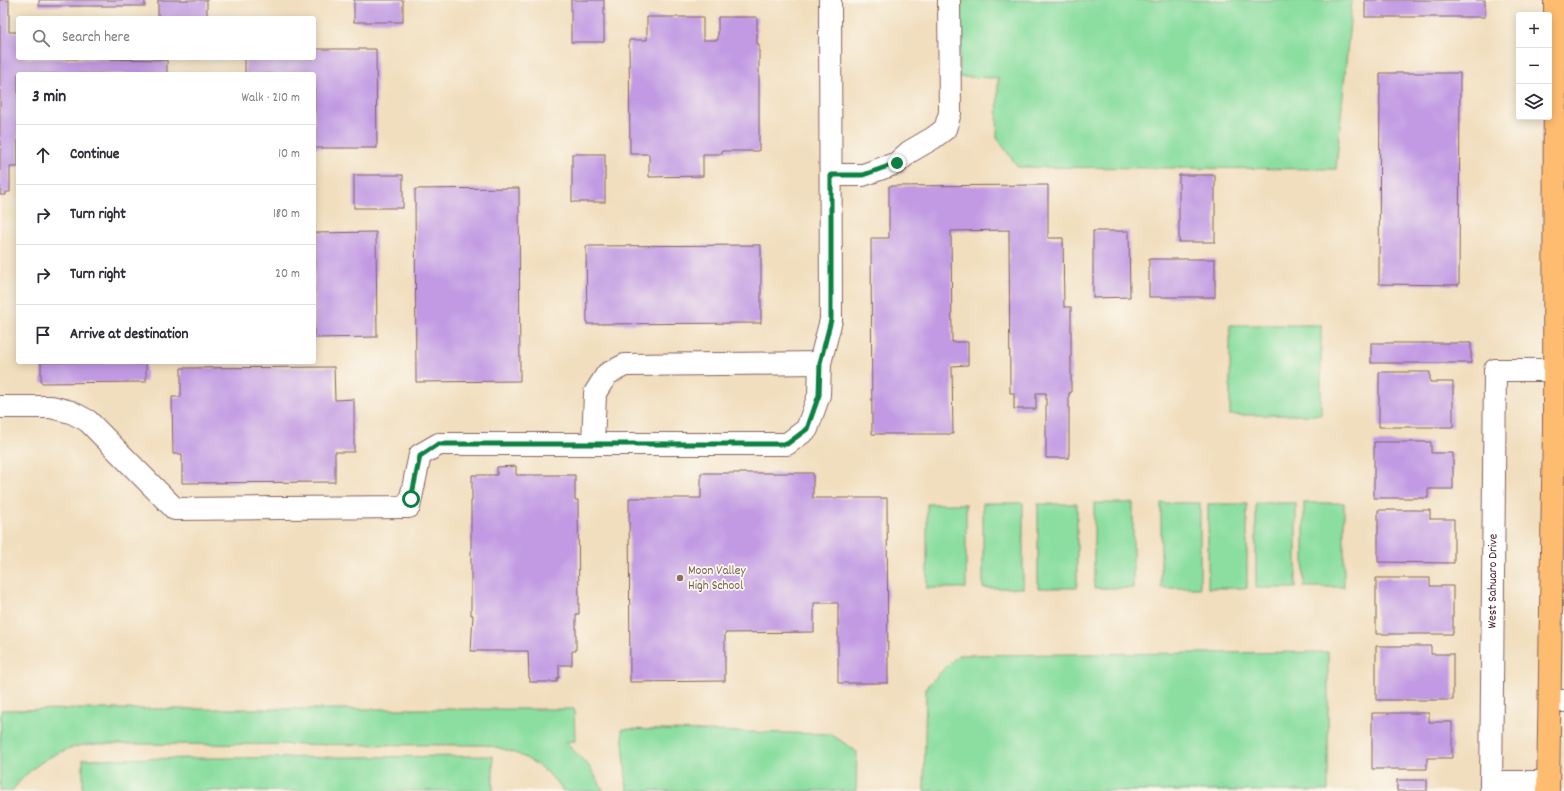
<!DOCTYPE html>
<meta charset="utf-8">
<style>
body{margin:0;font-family:Dekko,sans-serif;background:#f2f2f3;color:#2b2b33}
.controls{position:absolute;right:12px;top:12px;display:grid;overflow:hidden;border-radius:4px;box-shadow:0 2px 10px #0003}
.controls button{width:36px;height:36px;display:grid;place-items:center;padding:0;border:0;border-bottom:1px solid #e1e1e2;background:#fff;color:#2b2b33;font:20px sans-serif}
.stop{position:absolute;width:12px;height:12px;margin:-9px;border:3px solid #0b8043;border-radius:50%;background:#fff}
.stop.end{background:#0b8043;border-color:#fff;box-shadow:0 1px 4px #0008}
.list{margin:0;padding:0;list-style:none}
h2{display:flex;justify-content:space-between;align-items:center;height:52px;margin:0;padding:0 16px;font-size:17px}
h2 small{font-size:13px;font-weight:400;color:#7c7c81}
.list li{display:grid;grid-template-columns:26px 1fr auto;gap:12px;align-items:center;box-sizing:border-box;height:60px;padding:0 16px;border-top:1px solid #e1e1e2}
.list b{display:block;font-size:15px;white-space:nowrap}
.list em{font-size:13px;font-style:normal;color:#7c7c81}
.icon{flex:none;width:22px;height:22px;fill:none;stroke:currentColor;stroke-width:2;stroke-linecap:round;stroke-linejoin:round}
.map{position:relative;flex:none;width:1564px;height:791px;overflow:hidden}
.search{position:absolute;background:#fff;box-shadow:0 2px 10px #0003;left:16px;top:16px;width:300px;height:44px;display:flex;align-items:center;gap:10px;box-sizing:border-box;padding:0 14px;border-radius:4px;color:#7c7c81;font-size:15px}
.panel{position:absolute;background:#fff;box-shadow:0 2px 10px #0003;left:16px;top:72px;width:300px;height:292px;border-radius:4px}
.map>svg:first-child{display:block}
.green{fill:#8bdea0;stroke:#6a7e66}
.building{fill:#c19ae3}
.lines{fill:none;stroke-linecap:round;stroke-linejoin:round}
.minor-casing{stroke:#84625e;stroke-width:24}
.major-casing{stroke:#84625e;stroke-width:24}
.minor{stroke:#fff;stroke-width:22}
.major{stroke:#febc71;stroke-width:22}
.route{stroke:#0b8043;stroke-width:5}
.education-dot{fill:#8d6e63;stroke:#fbf7ec;stroke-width:1.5}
.labels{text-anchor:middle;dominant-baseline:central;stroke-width:3.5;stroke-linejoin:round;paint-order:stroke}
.education-label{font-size:13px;fill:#785e54;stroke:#fbf7ec;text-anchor:start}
.street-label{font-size:13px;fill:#4a1f2b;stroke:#fbf7ec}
</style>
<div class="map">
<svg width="1564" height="791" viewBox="0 0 1564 791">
<rect width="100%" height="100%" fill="#fbf7ec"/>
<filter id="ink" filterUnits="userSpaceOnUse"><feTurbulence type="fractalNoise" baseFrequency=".025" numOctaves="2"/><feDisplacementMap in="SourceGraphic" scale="8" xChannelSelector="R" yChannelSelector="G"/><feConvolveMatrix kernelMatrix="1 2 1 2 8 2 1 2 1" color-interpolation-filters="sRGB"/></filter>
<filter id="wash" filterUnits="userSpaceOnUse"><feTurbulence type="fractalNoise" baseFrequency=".012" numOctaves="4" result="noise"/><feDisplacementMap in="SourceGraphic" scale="16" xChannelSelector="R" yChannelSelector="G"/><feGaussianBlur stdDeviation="0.9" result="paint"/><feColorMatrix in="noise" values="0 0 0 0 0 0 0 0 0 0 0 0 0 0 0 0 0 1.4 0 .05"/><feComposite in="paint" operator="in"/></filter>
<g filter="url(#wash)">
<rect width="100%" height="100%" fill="#f1debe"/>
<g class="green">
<path d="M961 0H1352L1336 169 1018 167 997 138 998 78 959 77Z"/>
<rect x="1230" y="325" width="91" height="90"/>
<rect x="983" y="503" width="40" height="85"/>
<rect x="1094" y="503" width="39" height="85"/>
<rect x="1161" y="503" width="39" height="85"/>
<rect x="1256" y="503" width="40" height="85"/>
<rect x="1304" y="503" width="40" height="84"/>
<rect x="927" y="504" width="39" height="84"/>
<rect x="1038" y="504" width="39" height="84"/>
<rect x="1208" y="504" width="39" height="84"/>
<path d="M1328 652V791H924L926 687 958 655Z"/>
<path d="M89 709H574L575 741 565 742 589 766 604 791H563C545 764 516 750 485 745L107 744C99 744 92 744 84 745 55 750 29 767 12 791H0V750L1 749 0 747 1 710Z"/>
<path d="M622 729 831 734 857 752 856 791H627Z"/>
<path d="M493 756V791H83V759Z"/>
</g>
<g id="blocks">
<g class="building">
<path d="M0 0H9V32H18V58L167 60V74H18V167H10V192H6V195H0Z"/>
<rect x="39" y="0" width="106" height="6"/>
<rect x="158" y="0" width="49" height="18"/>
<rect x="354" y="0" width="49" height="22"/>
<rect x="571" y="0" width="33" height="42"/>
<rect x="1365" y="0" width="120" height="17"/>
<path d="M647 17H703V40H718V17H757V44H759V151H722V154H703V176L649 177V154H630L629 40H647Z"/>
<path d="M314 49H376L377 148H314V74H245V58H314Z"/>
<path d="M1380 73H1460L1459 285 1379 284Z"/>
<rect x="572" y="154" width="33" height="48"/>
<rect x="354" y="175" width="49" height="33"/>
<rect x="1179" y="175" width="36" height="67"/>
<path d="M1048 185V238H1063L1064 307H1071V393H1069V458H1046V393H1036V409H1014V393H1010L1009 230 951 231 952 342H968V365L952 366 953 434H872L871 238H889V186Z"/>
<path d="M519 188 520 381 416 382 415 189Z"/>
<path d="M1093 231H1129L1130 297 1093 298Z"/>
<path d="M376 232 377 337 314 338V233Z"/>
<path d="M761 245V323L587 324 586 246Z"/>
<rect x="1149" y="259" width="66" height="38"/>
<rect x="1371" y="343" width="100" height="20"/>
<path d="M41 362H146V382L41 383Z"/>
<path d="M334 367 335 400 354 399V452H335V482L182 483V454H173L172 397H181V368Z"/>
<path d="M1379 372H1430V382H1453V427H1379Z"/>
<path d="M1374 442H1431V453H1453V489H1428V498H1374Z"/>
<path d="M516 466V475H575V500H578L579 614H576V651H572V665H559V678H557V682H530V678H529L528 651H471L473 615H471V501H472V475H497V467Z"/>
<path d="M701 473H813V498H887L888 683H838V603H814V632L725 633V681L630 682 629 498H701Z"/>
<path d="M1378 510H1430V519H1454V563L1378 562Z"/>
<path d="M1376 578H1430V586H1453V634H1376Z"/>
<path d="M1376 646H1431V654H1453V700H1376Z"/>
<path d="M1372 713H1429V722H1452V758H1427V769H1372Z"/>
<rect x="1397" y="780" width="30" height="11"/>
</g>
</g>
</g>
<g filter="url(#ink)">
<use href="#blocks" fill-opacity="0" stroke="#84625e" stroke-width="1"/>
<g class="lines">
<defs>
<g id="minor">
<path d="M831 175H863L897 163 909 152 933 138 945 129 950 113 949 0"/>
<path d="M0 407H51L71 412 88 421 175 509 409 507 420 455 439 444H787L807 429 819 395 820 363 831 320 830 0"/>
<path d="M593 444 595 393 607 374 625 365 820 363"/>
<path d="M1550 701H1564"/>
<path d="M1491 782H1548"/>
<path id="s1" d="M1491 791 1495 370H1555"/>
</g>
<path id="major" d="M1548 791 1554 427 1555 0"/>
</defs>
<use href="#minor" class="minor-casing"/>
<use href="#major" class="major-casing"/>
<use href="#minor" class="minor"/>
<use href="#major" class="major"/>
</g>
</g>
<g class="lines" filter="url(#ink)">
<path class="route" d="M411 499 420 456 438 444H787L807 429 819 395 820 363 831 320V175H863L897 163"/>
</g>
<circle class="education-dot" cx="680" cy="578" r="4"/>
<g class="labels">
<g class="education-label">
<text x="688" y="571">Moon Valley<tspan x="688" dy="15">High School</tspan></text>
</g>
<g class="street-label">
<text stroke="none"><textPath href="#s1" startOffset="210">West Sahuaro Drive</textPath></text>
</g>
</g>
</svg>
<div class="controls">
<button>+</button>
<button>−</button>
<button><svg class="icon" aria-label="layers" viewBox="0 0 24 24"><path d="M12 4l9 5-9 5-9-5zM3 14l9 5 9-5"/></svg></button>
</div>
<div class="stop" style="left:411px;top:499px"></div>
<div class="stop end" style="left:897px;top:163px"></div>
<div class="search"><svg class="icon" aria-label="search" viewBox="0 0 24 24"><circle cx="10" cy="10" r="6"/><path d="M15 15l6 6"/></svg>Search here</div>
<section class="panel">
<h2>3 min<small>Walk · 210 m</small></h2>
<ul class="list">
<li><svg class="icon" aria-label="ahead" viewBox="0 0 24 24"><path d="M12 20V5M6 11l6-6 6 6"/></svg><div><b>Continue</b></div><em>10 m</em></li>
<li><svg class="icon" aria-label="right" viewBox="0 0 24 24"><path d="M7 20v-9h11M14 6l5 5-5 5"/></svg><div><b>Turn right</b></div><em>180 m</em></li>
<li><svg class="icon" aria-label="right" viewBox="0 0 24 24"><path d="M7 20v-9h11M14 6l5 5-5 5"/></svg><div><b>Turn right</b></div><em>20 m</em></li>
<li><svg class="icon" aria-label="arrive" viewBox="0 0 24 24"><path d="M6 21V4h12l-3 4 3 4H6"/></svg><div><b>Arrive at destination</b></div></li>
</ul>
</section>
</div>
